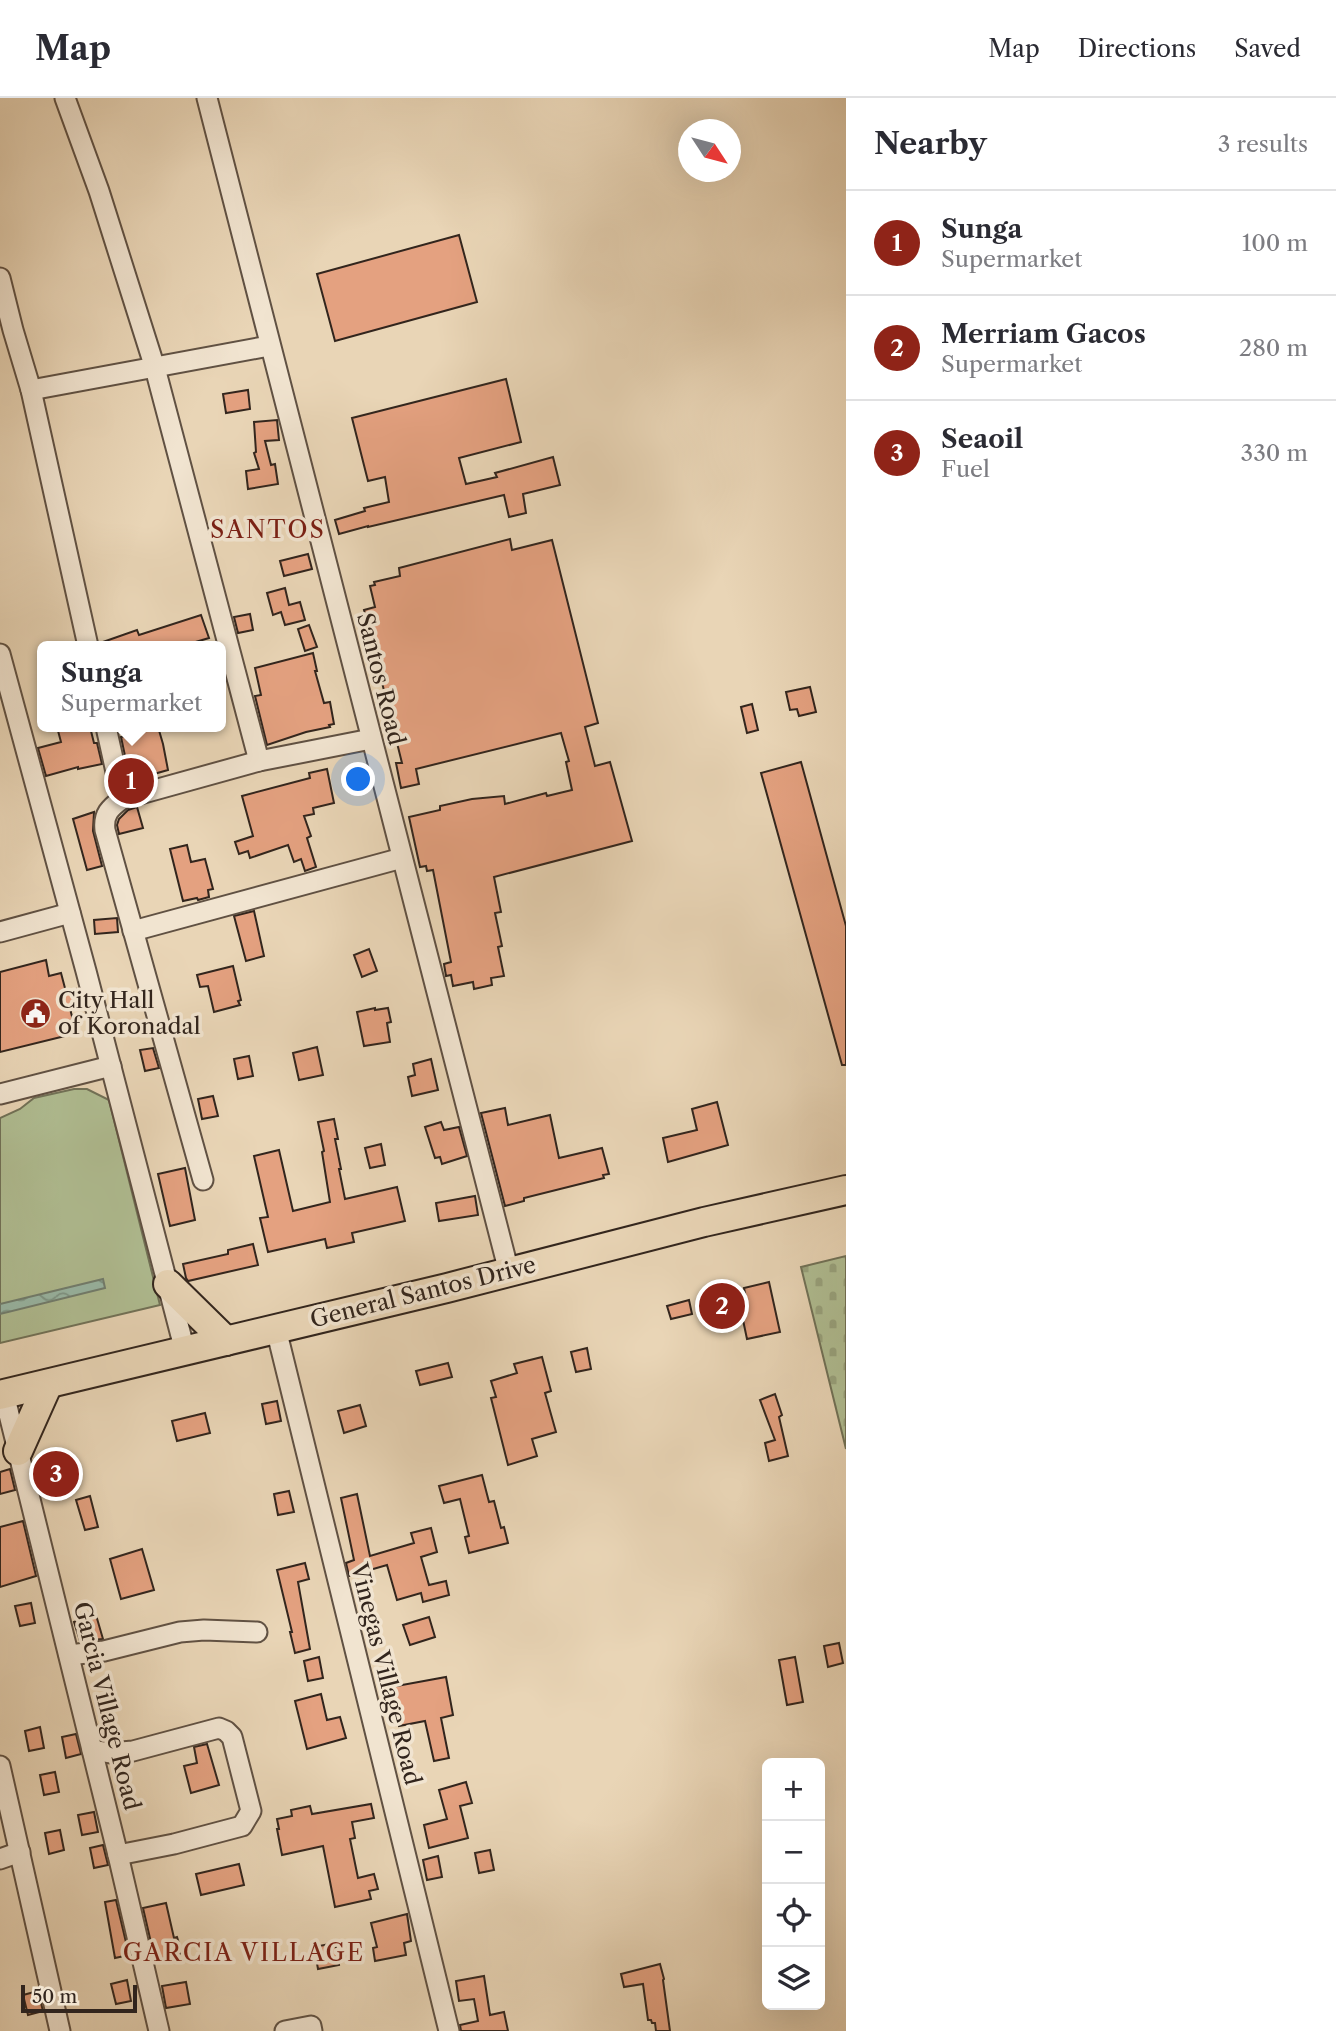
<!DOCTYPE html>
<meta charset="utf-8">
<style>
body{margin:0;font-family:"Libre Caslon Text",serif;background:#f2f2f3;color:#2b2b33}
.controls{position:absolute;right:21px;bottom:21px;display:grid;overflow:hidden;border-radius:10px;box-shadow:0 7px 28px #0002}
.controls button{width:63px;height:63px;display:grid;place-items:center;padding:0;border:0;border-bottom:2px solid #e1e1e2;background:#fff;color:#2b2b33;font:35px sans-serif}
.compass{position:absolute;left:678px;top:21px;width:63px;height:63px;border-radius:50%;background:#fff;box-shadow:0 7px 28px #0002;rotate:126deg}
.scale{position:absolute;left:21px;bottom:18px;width:116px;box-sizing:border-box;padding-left:7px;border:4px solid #32251d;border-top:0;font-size:19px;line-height:24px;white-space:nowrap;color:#32251d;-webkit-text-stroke:5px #f1e4d0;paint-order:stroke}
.you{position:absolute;left:359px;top:682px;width:24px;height:24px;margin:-18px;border:5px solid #fff;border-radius:50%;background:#1a73e8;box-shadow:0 0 0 10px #1a73e833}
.badge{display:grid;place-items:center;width:46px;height:46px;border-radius:50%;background:#8f2418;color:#fff;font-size:23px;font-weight:700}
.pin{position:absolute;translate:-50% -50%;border:4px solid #fff;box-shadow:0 2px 7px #0006}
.popup{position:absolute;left:37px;top:543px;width:189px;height:91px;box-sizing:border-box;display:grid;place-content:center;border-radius:10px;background:#fff;filter:drop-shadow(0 2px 5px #0005);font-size:23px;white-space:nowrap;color:#7c7c81}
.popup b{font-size:26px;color:#2b2b33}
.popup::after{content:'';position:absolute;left:50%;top:100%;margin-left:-14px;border:14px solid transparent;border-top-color:#fff}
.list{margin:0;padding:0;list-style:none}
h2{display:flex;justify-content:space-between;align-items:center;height:91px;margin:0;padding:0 28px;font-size:30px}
h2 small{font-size:23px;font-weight:400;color:#7c7c81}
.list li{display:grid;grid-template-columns:46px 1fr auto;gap:21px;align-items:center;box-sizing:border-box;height:105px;padding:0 28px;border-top:2px solid #e1e1e2}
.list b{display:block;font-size:26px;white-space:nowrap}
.list p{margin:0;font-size:23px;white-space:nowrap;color:#7c7c81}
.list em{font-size:23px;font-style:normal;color:#7c7c81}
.icon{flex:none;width:38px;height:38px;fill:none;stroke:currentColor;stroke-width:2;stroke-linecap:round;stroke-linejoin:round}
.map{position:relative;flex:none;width:846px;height:1933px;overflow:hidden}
header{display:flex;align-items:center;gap:42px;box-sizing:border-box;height:98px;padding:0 35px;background:#fff;border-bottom:2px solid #e1e1e2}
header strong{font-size:33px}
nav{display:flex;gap:38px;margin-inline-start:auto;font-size:24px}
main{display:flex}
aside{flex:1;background:#fff}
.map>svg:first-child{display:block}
.green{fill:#b0be93;stroke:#717258;stroke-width:2}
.cemetery{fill:url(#cemetery-stones);stroke:#717258;stroke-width:2}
.water{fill:url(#water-waves);stroke:#707e70;stroke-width:2}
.building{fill:#e4a180;stroke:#32251d;stroke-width:2}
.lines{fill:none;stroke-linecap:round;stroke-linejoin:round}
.minor-casing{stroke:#605143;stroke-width:23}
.highway-casing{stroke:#32251d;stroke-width:32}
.minor{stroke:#f1e4d0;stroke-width:19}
.highway{stroke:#e9d5b6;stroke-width:28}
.labels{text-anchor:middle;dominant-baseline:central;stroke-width:7;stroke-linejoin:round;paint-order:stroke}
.street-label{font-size:23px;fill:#32251d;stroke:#f1e4d0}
.poi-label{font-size:23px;fill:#32251d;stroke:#f1e4d0;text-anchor:start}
.neighbourhood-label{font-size:24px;letter-spacing:2px;fill:#7a1f14;stroke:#f1e4d0}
</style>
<header>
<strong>Map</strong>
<nav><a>Map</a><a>Directions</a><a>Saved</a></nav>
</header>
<main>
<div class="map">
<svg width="846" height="1933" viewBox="0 0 846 1933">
<defs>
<pattern id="cemetery-stones" width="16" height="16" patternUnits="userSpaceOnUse" patternTransform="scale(1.75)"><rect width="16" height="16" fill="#b0be93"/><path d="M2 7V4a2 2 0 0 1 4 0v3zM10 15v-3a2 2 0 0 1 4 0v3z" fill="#98a37e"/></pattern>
<pattern id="water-waves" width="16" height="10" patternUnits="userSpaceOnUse" patternTransform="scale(1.75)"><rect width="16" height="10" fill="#99b9a8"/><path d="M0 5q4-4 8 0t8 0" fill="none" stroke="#7d9688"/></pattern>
</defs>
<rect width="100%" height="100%" fill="#e9d5b6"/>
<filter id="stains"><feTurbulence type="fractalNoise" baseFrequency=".00286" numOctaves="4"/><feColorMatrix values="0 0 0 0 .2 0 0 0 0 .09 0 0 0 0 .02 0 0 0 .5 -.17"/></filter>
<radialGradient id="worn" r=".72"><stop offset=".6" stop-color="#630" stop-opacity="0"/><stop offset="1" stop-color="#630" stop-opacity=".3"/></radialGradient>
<path class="green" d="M74 991H87L109 1002 160 1207 0 1245V1020L20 1011 34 1000Z"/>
<path class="cemetery" d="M846 1158V1351L801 1169Z"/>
<path class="water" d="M103 1181 105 1190 0 1216V1206Z"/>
<g class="building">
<path d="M459 137 477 204 335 243 317 176Z"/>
<path d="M506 281 521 344 459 360 466 386 497 379 495 375 553 359 560 387 523 396 526 415 509 419 504 397 368 429V428L339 436 335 422 365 413 364 410 389 404 385 379 368 383 352 320Z"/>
<path d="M248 292 250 311 226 315 223 296Z"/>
<path d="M277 322 279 342 265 343 271 367 275 366 278 386 248 391 246 373 259 371 254 355 256 354 254 324Z"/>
<path d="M510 441 512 452 552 442 598 625 585 629 595 668 610 664 632 743 494 779 501 814 495 815 502 848 498 849 504 878 491 880 492 887 474 891 473 884 453 888 451 877 446 878 444 866 451 864 433 772 427 773 426 768 420 769 409 719 440 712V708L472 701 504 698 505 706 546 695 547 698 572 692 566 664 569 663 561 635 416 671 419 686 401 690 396 665H402L364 512 375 509 370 488 375 487 374 484 400 478 399 470Z"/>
<path d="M308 456 312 471 284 478 280 463Z"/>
<path d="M285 490 289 507 300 504 305 522 285 527 281 514 273 517 267 495Z"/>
<path d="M250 516 253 532 238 535 234 519Z"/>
<path d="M201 517 209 540 182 548H100V545L137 532 139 537Z"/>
<path d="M309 527 317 549 305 553 298 531Z"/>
<path d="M313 555 317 573H315L324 605 330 604 334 626 329 627 330 629 306 634 267 647 255 598 261 597 255 570Z"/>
<path d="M810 589 816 614 799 618 797 611 790 612 786 594Z"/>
<path d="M752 606 758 632 747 635 741 609Z"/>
<path d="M57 629H90L94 645H97L102 666 78 671V669L46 678 38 650 61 644Z"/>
<path d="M144 629H158L163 646 168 672 154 676 155 679 131 686 121 639 137 636 136 632Z"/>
<path d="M801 664 846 828V967H842L761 675Z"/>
<path d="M327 671 334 705 313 710 314 716 304 718 311 738 307 740 316 769 305 773 301 761 294 764 288 747 250 760 248 753 239 756 235 744 253 738 242 698 310 680 309 675Z"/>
<path d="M137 709 143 730 119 736 117 727 119 721 128 712Z"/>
<path d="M94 714 93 733 102 768 87 772 73 721Z"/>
<path d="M187 747 191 764 205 761 213 791 208 792 209 799 198 802 197 800 183 803 170 751Z"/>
<path d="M254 813 264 858 246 863 234 818Z"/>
<path d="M117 820 118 834 95 836 94 822Z"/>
<path d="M369 851 377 873 362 879 354 857Z"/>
<path d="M46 862 49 878 61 875 66 894 76 891 79 905 69 907 73 922 61 925 65 938 0 954V874Z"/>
<path d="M233 868 241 902 238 903 240 907 214 914 208 888 200 889 197 877Z"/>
<path d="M375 910V912L388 910 391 924 387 925 390 944 364 948 357 914Z"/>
<path d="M317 949 323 977 299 982 293 955Z"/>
<path d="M153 950 159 970 145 973 140 952Z"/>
<path d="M249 958 253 978 238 981 234 961Z"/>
<path d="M431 961 438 992 412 998 408 979 415 977 413 966Z"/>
<path d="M213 998 218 1018 202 1021 198 1001Z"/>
<path d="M717 1004 728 1047 668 1064 663 1040 697 1032 692 1011Z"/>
<path d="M505 1010 508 1027 550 1017 559 1060 602 1050 609 1076 603 1077 604 1080 524 1100V1103L505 1108 481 1015Z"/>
<path d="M334 1021 338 1041H335L341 1071H339L345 1101 397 1089 405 1123 352 1135 354 1144 327 1150 325 1141 268 1154 260 1120 268 1119 254 1058 279 1052 293 1113 330 1104 322 1054 324 1053 318 1024Z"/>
<path d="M441 1024 444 1032 459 1029 467 1058 442 1066 440 1059 435 1060 425 1029Z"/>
<path d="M381 1046 385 1067 370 1070 365 1050Z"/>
<path d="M185 1070 195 1122 170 1128 158 1076Z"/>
<path d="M475 1098 478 1117 439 1123 436 1105Z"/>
<path d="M253 1146 258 1167 188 1183 186 1180 183 1166 228 1156V1152Z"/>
<path d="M769 1184 780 1234 747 1241 739 1203 746 1201 744 1190Z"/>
<path d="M689 1202 692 1216 671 1221 667 1208Z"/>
<path d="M587 1250 591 1271 576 1274 571 1254Z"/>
<path d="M542 1259 551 1293 545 1295 556 1334 532 1341 537 1358 508 1367 491 1300 496 1299 491 1283 517 1275 514 1266Z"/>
<path d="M448 1265 452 1279 420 1287 416 1273Z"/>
<path d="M775 1296 782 1317 779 1319 788 1358 769 1363 765 1345 775 1342 760 1302Z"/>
<path d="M277 1303 281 1323 266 1326 262 1306Z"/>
<path d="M360 1307 366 1328 344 1335 338 1313Z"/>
<path d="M205 1315 210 1335 177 1343 172 1323Z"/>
<path d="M61 1354 71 1393 51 1398 41 1360Z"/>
<path d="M10 1371 15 1392 0 1396V1374Z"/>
<path d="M482 1377 489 1404 494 1403 501 1430 504 1429 508 1445 469 1455 465 1439 469 1438 460 1401 444 1405 439 1388Z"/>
<path d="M289 1393 294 1414 278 1417 274 1396Z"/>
<path d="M357 1396 370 1458 414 1445 411 1435 431 1430 437 1454 421 1459 429 1487 446 1483 449 1497 423 1504 421 1495 397 1502 387 1467 349 1478 346 1465 354 1462 341 1400Z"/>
<path d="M90 1398 98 1429 85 1432 76 1402Z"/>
<path d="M23 1423 36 1478 0 1489V1429Z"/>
<path d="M142 1451 154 1492 121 1501 110 1461Z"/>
<path d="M305 1465 309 1481 298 1484 310 1551 295 1555 290 1534H292L277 1472Z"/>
<path d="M31 1505 35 1525 20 1528 15 1508Z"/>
<path d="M96 1517 103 1541 80 1543 74 1524Z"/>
<path d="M429 1519 435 1539 410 1547 403 1527Z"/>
<path d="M839 1545 843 1565 828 1569 824 1548Z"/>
<path d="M319 1559 323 1580 308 1583 304 1563Z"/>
<path d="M795 1559 803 1604 787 1607 779 1562Z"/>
<path d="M446 1579 453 1617 441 1620 449 1660 434 1663 425 1623 399 1628 391 1589Z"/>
<path d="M321 1596 327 1622 340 1619 346 1640 307 1651 295 1603Z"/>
<path d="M40 1629 44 1650 29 1653 25 1633Z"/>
<path d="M76 1636 81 1656 66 1660 62 1639Z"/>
<path d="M207 1646 219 1687 191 1695 184 1668 197 1665 194 1649Z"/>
<path d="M55 1674 59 1694 44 1697 40 1677Z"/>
<path d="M466 1684 472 1705 460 1708 468 1740 429 1750 424 1727 447 1721 439 1692Z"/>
<path d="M371 1706 374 1720 352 1724 355 1740 350 1741 358 1780 374 1776 378 1791 369 1793 371 1801 335 1809 323 1748 282 1757 277 1731H279L277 1721 292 1718 291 1712 310 1708 312 1716Z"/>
<path d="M94 1714 98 1734 82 1737 78 1717Z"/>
<path d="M60 1732 64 1752 49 1756 45 1735Z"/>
<path d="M103 1747 108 1767 94 1770 90 1750Z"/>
<path d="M490 1752 494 1772 479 1775 475 1755Z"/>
<path d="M438 1758 442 1779 427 1782 423 1762Z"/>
<path d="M239 1766 244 1787 201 1797 196 1776Z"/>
<path d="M116 1802 129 1857 115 1860 105 1804Z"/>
<path d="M166 1805 174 1840 177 1839 182 1855 155 1862 143 1810Z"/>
<path d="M407 1816 411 1843 404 1845 406 1857 375 1863 373 1850 377 1849 371 1825Z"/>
<path d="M335 1845 339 1867 318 1871 314 1849Z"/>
<path d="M660 1866 664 1881 663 1882 670 1933H656L655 1925H652L651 1922H648L643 1886 624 1889 621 1876Z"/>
<path d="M484 1878 490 1917 504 1914 508 1933H461L460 1927 478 1923 474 1901 459 1903 456 1883Z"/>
<path d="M127 1882 131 1903 116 1906 111 1886Z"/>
<path d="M186 1884 190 1906 166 1910 162 1888Z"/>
<path d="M38 1893 43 1913 28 1917 23 1897Z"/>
</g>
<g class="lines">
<defs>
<g id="minor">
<path d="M65 0 99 93 155 270 259 663"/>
<path d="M207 0 509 1174"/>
<path d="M0 180 13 232 31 292 88 548"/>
<path d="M31 292 269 248"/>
<path d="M0 556 86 873 185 1253"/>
<path d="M106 629 122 701 259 663 371 641"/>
<path d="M122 701C110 710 103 716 105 732L203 1082"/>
<path d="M133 833 402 760"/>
<path d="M0 834 70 815"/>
<path d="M0 996 111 968"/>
<path d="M276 1231 449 1933"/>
<path d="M4 1296 118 1757 159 1933"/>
<path d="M69 1557 104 1553 180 1534 204 1532 257 1534"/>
<path d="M92 1652 110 1655 133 1653 219 1630 226 1633 232 1639 251 1713 242 1728 174 1746 118 1757"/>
<path d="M0 1668 60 1933"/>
<path d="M0 1761 20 1754"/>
<path d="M285 1933 311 1928 312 1933"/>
</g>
<g id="highway">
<path d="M168 1186 226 1243"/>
<path d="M0 1297 447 1190 704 1124 846 1092"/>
<path d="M18 1353 48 1286"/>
</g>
</defs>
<use href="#minor" class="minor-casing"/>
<use href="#highway" class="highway-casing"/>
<use href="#minor" class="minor"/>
<use href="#highway" class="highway"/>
</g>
<defs>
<symbol id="civic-disc" viewBox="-11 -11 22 22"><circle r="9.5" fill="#8f2418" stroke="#f1e4d0"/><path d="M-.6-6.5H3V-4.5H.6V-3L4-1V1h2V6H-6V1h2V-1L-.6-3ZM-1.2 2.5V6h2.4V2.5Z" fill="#fff"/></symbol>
</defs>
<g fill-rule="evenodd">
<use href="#civic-disc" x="18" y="898" width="35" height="35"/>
</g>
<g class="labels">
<g class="street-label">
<text transform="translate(381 581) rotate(76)">Santos Road</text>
<text transform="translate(423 1194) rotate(-14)">General Santos Drive</text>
<text transform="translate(386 1576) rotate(76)">Vinegas Village Road</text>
<text transform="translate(107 1608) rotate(76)">Garcia Village Road</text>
</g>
<g class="poi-label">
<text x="58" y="902">City Hall<tspan x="58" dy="26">of Koronadal</tspan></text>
</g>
<g class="neighbourhood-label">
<text x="268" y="431">SANTOS</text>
<text x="244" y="1854">GARCIA VILLAGE</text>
</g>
</g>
<rect width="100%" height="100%" filter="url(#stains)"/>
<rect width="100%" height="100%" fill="url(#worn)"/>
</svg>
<div class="controls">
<button>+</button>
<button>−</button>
<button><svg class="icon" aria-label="locate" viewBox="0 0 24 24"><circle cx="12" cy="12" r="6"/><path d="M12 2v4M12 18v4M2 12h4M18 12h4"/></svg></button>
<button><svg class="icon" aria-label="layers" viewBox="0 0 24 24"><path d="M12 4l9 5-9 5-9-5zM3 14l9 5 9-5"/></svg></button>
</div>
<svg class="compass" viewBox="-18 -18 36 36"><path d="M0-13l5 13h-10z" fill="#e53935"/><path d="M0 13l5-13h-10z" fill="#7c7c81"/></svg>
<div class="scale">50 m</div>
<div class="you"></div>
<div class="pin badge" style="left:131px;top:683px">1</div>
<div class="popup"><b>Sunga</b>Supermarket</div>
<div class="pin badge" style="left:722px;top:1208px">2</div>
<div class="pin badge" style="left:56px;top:1376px">3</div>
</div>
<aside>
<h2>Nearby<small>3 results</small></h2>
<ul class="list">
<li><span class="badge">1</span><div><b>Sunga</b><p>Supermarket</p></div><em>100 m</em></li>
<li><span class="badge">2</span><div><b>Merriam Gacos</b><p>Supermarket</p></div><em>280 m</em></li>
<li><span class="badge">3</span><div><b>Seaoil</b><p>Fuel</p></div><em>330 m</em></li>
</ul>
</aside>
</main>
